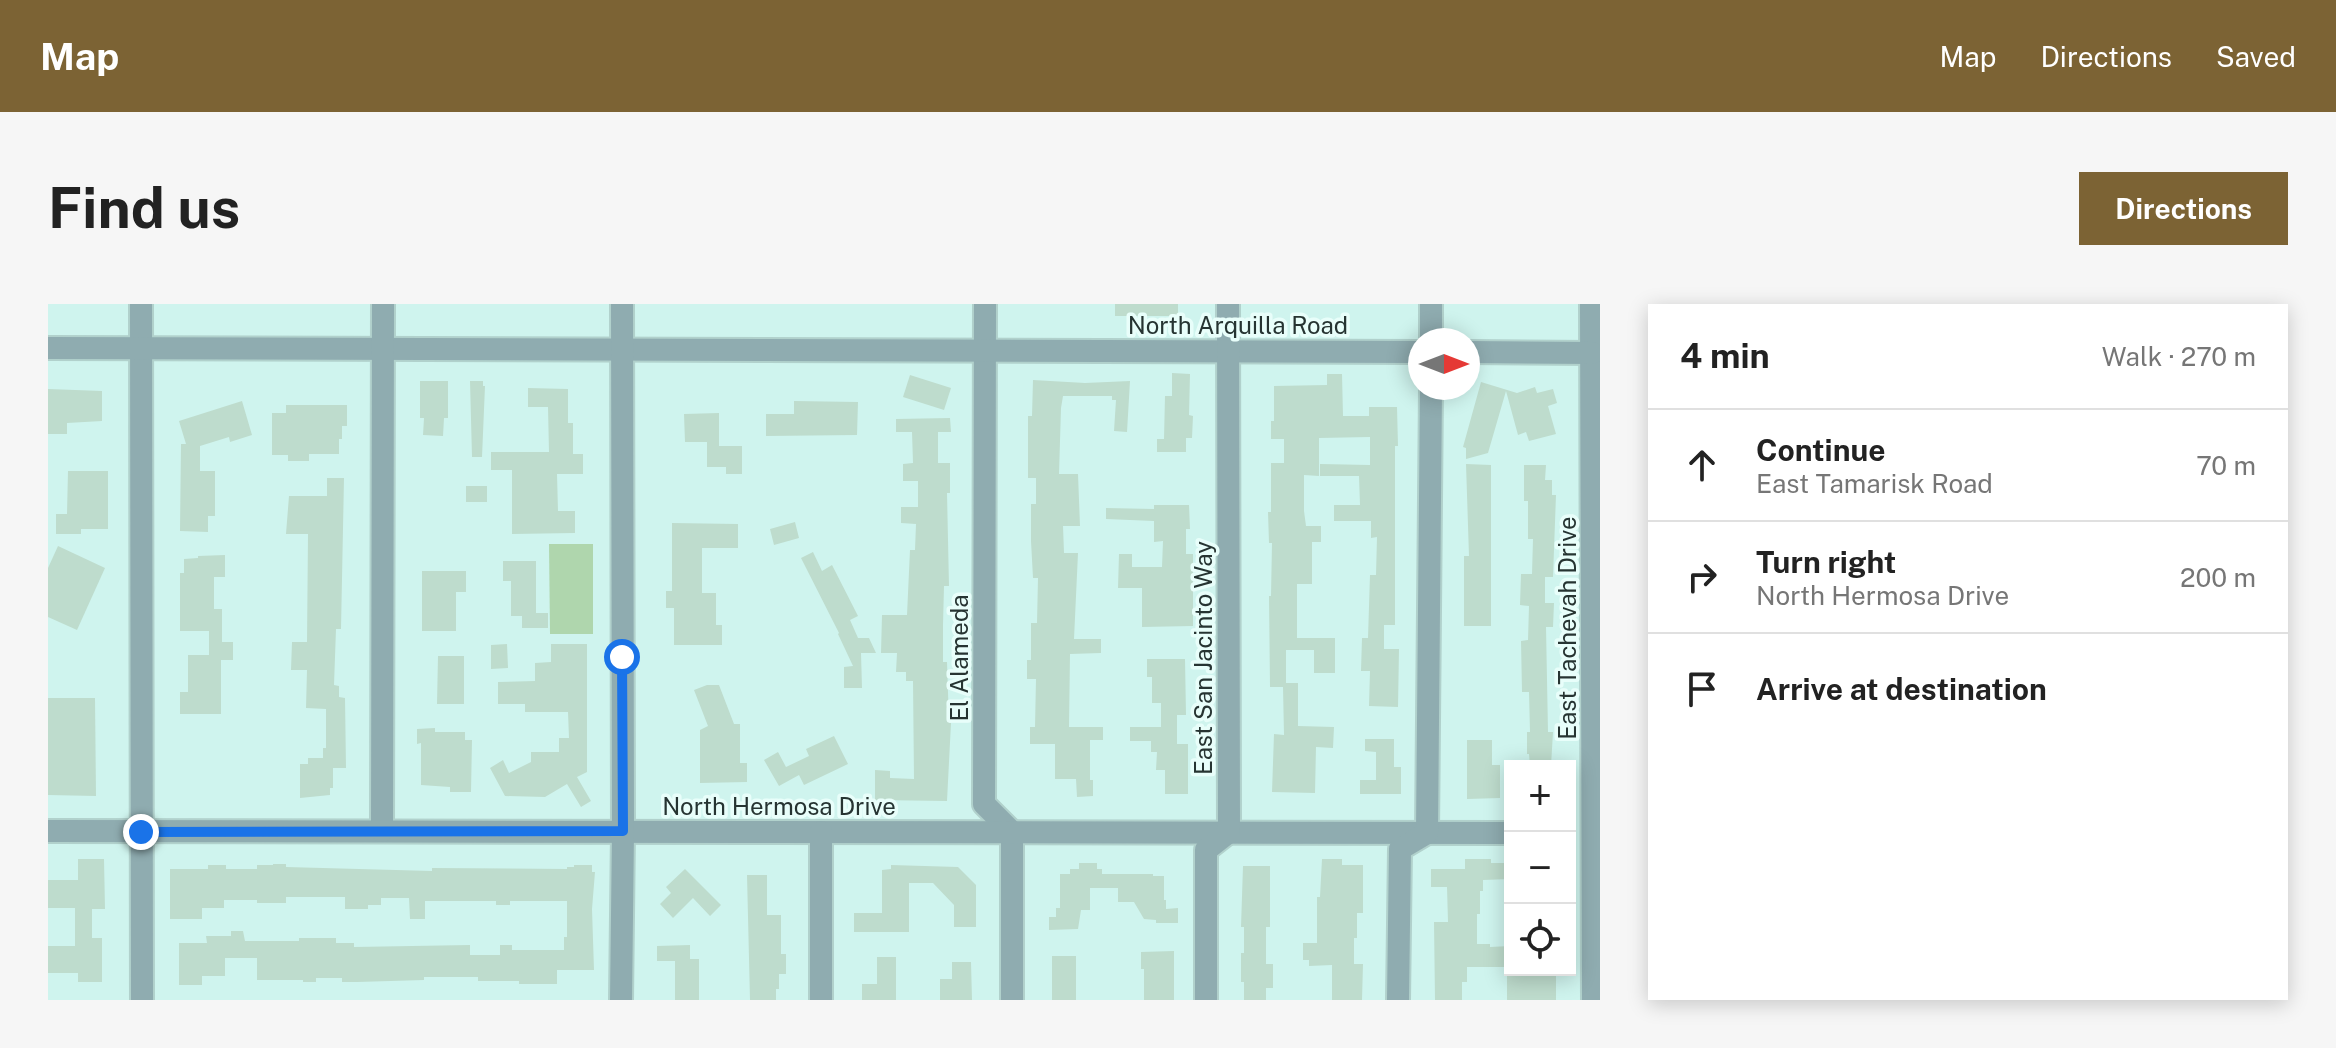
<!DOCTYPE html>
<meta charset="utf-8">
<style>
body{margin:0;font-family:"Public Sans",sans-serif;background:#f6f6f6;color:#222}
.controls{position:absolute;right:24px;bottom:24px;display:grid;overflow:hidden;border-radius:0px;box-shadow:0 4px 20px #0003}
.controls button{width:72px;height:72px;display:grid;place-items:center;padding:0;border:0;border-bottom:2px solid #e0e0e0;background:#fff;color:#222;font:40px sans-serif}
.compass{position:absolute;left:1360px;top:24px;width:72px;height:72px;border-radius:50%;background:#fff;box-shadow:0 4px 20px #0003;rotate:90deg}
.stop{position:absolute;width:24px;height:24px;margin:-18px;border:6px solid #1a73e8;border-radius:50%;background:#fff}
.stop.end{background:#1a73e8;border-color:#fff;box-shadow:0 2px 8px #0008}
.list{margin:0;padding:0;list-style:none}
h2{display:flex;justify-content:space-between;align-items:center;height:104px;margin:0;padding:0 32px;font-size:34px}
h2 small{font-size:26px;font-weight:400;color:#767676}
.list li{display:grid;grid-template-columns:52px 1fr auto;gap:24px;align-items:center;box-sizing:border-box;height:112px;padding:0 32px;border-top:2px solid #e0e0e0}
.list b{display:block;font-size:30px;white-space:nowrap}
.list p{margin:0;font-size:26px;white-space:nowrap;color:#767676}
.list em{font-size:26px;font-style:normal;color:#767676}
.icon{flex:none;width:44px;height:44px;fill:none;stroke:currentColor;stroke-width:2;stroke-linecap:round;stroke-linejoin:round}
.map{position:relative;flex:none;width:1552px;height:696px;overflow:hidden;border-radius:0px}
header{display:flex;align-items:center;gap:48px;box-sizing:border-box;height:112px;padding:0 40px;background:#7c6334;color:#fff}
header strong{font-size:38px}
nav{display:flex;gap:44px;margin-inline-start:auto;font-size:28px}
.intro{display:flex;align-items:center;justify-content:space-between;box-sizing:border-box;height:192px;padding:0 48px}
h1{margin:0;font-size:56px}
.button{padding:20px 36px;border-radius:0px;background:#7c6334;color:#fff;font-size:28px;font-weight:700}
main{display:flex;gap:48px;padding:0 48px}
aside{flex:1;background:#fff;border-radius:0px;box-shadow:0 4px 20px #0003}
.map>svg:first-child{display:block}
.green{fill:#afd6ad}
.building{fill:#bedccd}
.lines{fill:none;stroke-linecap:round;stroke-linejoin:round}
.minor-casing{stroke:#b1d1cc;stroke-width:26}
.minor{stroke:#8facb0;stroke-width:22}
.route{stroke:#1a73e8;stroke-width:10}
.labels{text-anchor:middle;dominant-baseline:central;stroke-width:7;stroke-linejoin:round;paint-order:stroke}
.street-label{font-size:24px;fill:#263432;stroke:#e8fefa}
</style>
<header>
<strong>Map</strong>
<nav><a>Map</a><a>Directions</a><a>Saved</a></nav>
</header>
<div class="intro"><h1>Find us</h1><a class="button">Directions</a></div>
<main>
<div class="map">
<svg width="1552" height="696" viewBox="0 0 1552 696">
<rect width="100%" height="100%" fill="#cff4ee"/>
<path class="green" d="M501 240H545V330H502Z"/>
<g class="building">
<rect x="1067" y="0" width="63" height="12"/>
<path d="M1124 69 1142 70 1141 111 1145 112 1144 134H1138V148H1109V135H1116L1117 92H1124Z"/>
<path d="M1279 70H1294L1295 112H1321V103H1349L1350 142H1347V321H1336V345H1351L1350 403 1321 402 1322 367H1313L1314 334H1320L1322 271H1328L1329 233 1323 234V217H1286V201H1312L1311 172H1272V160L1322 161V133L1271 134V172L1256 171V207L1258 222H1273V238H1264V280H1249V334H1287V369H1266V346H1238V379H1250V422L1286 423 1285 444 1268 443 1267 489 1224 488 1226 430 1236 431 1235 383H1222L1221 292H1223L1224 239H1221L1220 208H1223V159H1236V135H1223V117H1226V82L1279 81Z"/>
<path d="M862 71 903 84 896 106 855 93Z"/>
<path d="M985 76 1037 79 1082 77 1079 128 1066 127 1068 96H1064V92H1015L1013 104 1011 170H1030L1032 222H1015L1016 249H1030L1026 335H1053V349L1022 350 1021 423H1055V436H1042V476H1045V492L1029 493 1028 475H1007V440H982V423H987L988 375H979V356H983V319H989L990 274H985L983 237V200H988V174H980V112H984Z"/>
<path d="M372 77H400V114H396L395 132 375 131 376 114H372Z"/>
<path d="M422 77H435V82H437L434 153H424Z"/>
<path d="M1433 78 1469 89 1487 83 1489 89 1505 85 1509 99 1500 102 1508 130 1481 137 1478 128 1470 131 1458 87 1440 149 1418 155V144L1415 143Z"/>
<path d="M480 84 520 85V119H525V150H535V170H509L510 207H527V229L464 230V166H443V148H501L500 103H480Z"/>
<path d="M0 85 54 87V117L19 119V130H0Z"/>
<path d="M194 97 204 131 182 138 181 133 152 142V167H167V212H160V228L132 227 133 140H138L131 117Z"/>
<path d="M746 97 810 98 809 131 718 132V110H746Z"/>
<path d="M238 101H299V122H294V135H291V150H261V157H240V151H224V109H238Z"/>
<path d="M671 109V142H694V170H678V163H659V138H637L636 110Z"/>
<path d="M902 114 903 128H890V159H902V189H899L901 282H896L895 321V358H899L901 419H903L899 497 827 496V466L842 467V474L866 475 865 377H858V368H848L849 349H833L834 311H859L862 246H867L868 220 853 219V203H870V177H855V160L865 159 864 128H848V115Z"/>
<path d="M1418 160 1443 161V322H1416V252H1421Z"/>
<path d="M1476 161H1498L1497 176H1504V191H1508L1505 273H1497V299H1506L1505 323H1498L1500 428H1505L1503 462H1482L1481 450H1479V428H1482L1481 388H1474L1473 337 1480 336 1481 302 1472 301 1473 270H1484L1485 235H1480V197H1476Z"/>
<path d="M20 167H60V225H33V230H8V210H19Z"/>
<path d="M279 174H296L293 325H288L286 381 291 382V393L297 394 298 464H285V484H282V491L252 494V460H260V454H275V444H278V405L258 404 259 366H243L244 338H259L260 230H238L241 192H279Z"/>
<rect x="418" y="182" width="21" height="16"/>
<path d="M1106 201H1141L1142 225H1138V250H1145V322L1094 323V284H1070L1071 250H1084V263H1114L1115 237 1106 238V217L1058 215V204L1106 205Z"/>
<path d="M747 218 751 234 726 241 722 225Z"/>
<path d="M624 219 690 220V244H654V289H668V321H674V341H626V304H618V287H624Z"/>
<path d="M10 242 57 264 29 326 0 313V264Z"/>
<path d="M765 248 774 267 784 261 810 312 802 316 810 334H821L828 349H813L814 384H796V363L805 362 790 330 791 329 753 254Z"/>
<path d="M177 251V273H166V305H174V338H185V356H173V410H132V388H140V351H161V327H132V269H136V255L150 254V252Z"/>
<path d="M455 257H488V309H500V324H474V312H463V277H455Z"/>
<path d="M374 267H418V288H408V327H374Z"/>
<path d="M459 340 460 364 443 365V341Z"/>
<path d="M503 340H539V468L529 473 543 497 533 503 519 480 497 493 457 492 442 464 455 456 461 469 483 458V448H511V434H521L520 408H477V400H450V378L487 377V359L503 358Z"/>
<path d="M390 352H416V400H389Z"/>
<path d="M1099 355H1137L1138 411H1129V440H1140V490H1117V466H1108L1109 448H1103V437H1082V423H1113V399H1104V373H1099Z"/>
<path d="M659 381H671L686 420H692V459H699V478L652 479V426L660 422 646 386Z"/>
<path d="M0 394H47L48 492 0 491Z"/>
<path d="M387 424V428H417V436H424L423 488H402V483L373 481V439L369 440V425Z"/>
<path d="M786 432 800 460 756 481 751 471 731 482 716 456 730 448 738 463 761 452 758 445Z"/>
<path d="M1317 435H1346V463H1353V490H1312V476H1328V448L1317 447Z"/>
<path d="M1419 436H1444V461H1452V494L1419 495Z"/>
<path d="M30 555H56L57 605H44V634H54V678H30V669H0V642H27V604H0V576H30Z"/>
<path d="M1274 555H1294V561H1315V609H1309V634H1306V660H1315L1314 696H1284V661L1261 662V656H1255V639H1269V593H1272Z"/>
<path d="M1417 555H1443V559H1462V575L1435 576V587H1432V610H1429V640H1442V643L1462 642V663H1419V678H1414V696H1387L1386 618H1400L1399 583H1383V565H1417Z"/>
<path d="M1031 559H1049V565H1054V570H1105V572H1116V596H1118V605L1130 604V619H1108V616L1096 615 1086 598H1070V584H1042V606H1033L1030 625 1001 626V613H1008V604H1012V570H1022V565H1031Z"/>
<path d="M225 560H238V563L384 567V564L519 565V563H526V561H544V568H547L544 605 546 666H509V680H471V677H430V673H376V676L309 678H294V674H268V678H255V676H209V654H177V672H154V681H131V639H159L158 632H183V627H195L197 637H251V634H288V639H306V643L422 641V651H452V641H464V646H516V633H519V597H462V601H448V597H377V615H362L361 594H333V601H320V605H297V593H238V599H209V596H176V604H154V615H122V565H160V561H178V565H209V561H225Z"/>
<path d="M843 561 910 563 928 581V623H906V601L885 579H861V628H806V609H834V566L843 565Z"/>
<path d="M1195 562H1222V623H1218V660H1225V684H1218V696H1196V678H1193V649H1196V623H1193Z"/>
<path d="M637 565 673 601 662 612 645 594 625 614 612 600 623 589 618 583Z"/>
<path d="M699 571H719V611H733V650H738V670H731V685H728V696H702Z"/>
<path d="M642 641V655H651V696H627V657H609V642Z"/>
<path d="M1126 647V696H1096V665H1093V648Z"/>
<rect x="1004" y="652" width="24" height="44"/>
<path d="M829 653H848V696H814V680H829Z"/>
<path d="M904 658H923L924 696H892V675H904Z"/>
<rect x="1459" y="666" width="49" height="30"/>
</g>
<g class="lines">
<defs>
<g id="minor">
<path d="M93 0 94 696"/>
<path d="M937 0 936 500 964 528V696"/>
<path d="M1383 0V36"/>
<path d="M1543 0 1545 696"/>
<path d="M0 44 1372 48"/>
<path d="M1420 48 1544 49"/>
<path d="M0 527 1462 529"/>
<path d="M334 527 335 0"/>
<path d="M773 528V696"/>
<path d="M573 696 575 527 574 0"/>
<path d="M1158 696V546L1181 528 1180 0"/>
<path d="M1350 696 1352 545 1379 529 1383 84"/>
</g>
</defs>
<use href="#minor" class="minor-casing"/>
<use href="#minor" class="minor"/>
</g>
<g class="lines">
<path class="route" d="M93 528 575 527 574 353"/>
</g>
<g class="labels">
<g class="street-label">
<text x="1190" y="21">North Arquilla Road</text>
<text transform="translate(1519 324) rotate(-90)">East Tachevah Drive</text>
<text transform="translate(911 354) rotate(-90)">El Alameda</text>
<text transform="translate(1155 354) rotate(-90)">East San Jacinto Way</text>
<text x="731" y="502">North Hermosa Drive</text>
</g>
</g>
</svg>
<div class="controls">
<button>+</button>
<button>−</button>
<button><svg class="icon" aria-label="locate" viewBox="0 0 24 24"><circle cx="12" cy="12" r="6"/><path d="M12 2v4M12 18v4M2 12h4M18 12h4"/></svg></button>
</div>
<svg class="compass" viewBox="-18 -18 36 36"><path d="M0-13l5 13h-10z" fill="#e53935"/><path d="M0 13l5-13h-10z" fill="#767676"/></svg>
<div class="stop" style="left:574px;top:353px"></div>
<div class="stop end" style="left:93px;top:528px"></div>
</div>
<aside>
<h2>4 min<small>Walk · 270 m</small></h2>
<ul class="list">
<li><svg class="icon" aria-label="ahead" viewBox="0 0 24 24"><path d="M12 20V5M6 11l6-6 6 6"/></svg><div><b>Continue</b><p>East Tamarisk Road</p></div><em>70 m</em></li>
<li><svg class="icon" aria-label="right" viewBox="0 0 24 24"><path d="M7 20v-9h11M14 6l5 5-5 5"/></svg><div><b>Turn right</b><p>North Hermosa Drive</p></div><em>200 m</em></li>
<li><svg class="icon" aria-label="arrive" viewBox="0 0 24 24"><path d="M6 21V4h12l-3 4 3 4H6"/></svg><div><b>Arrive at destination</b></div></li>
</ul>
</aside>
</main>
